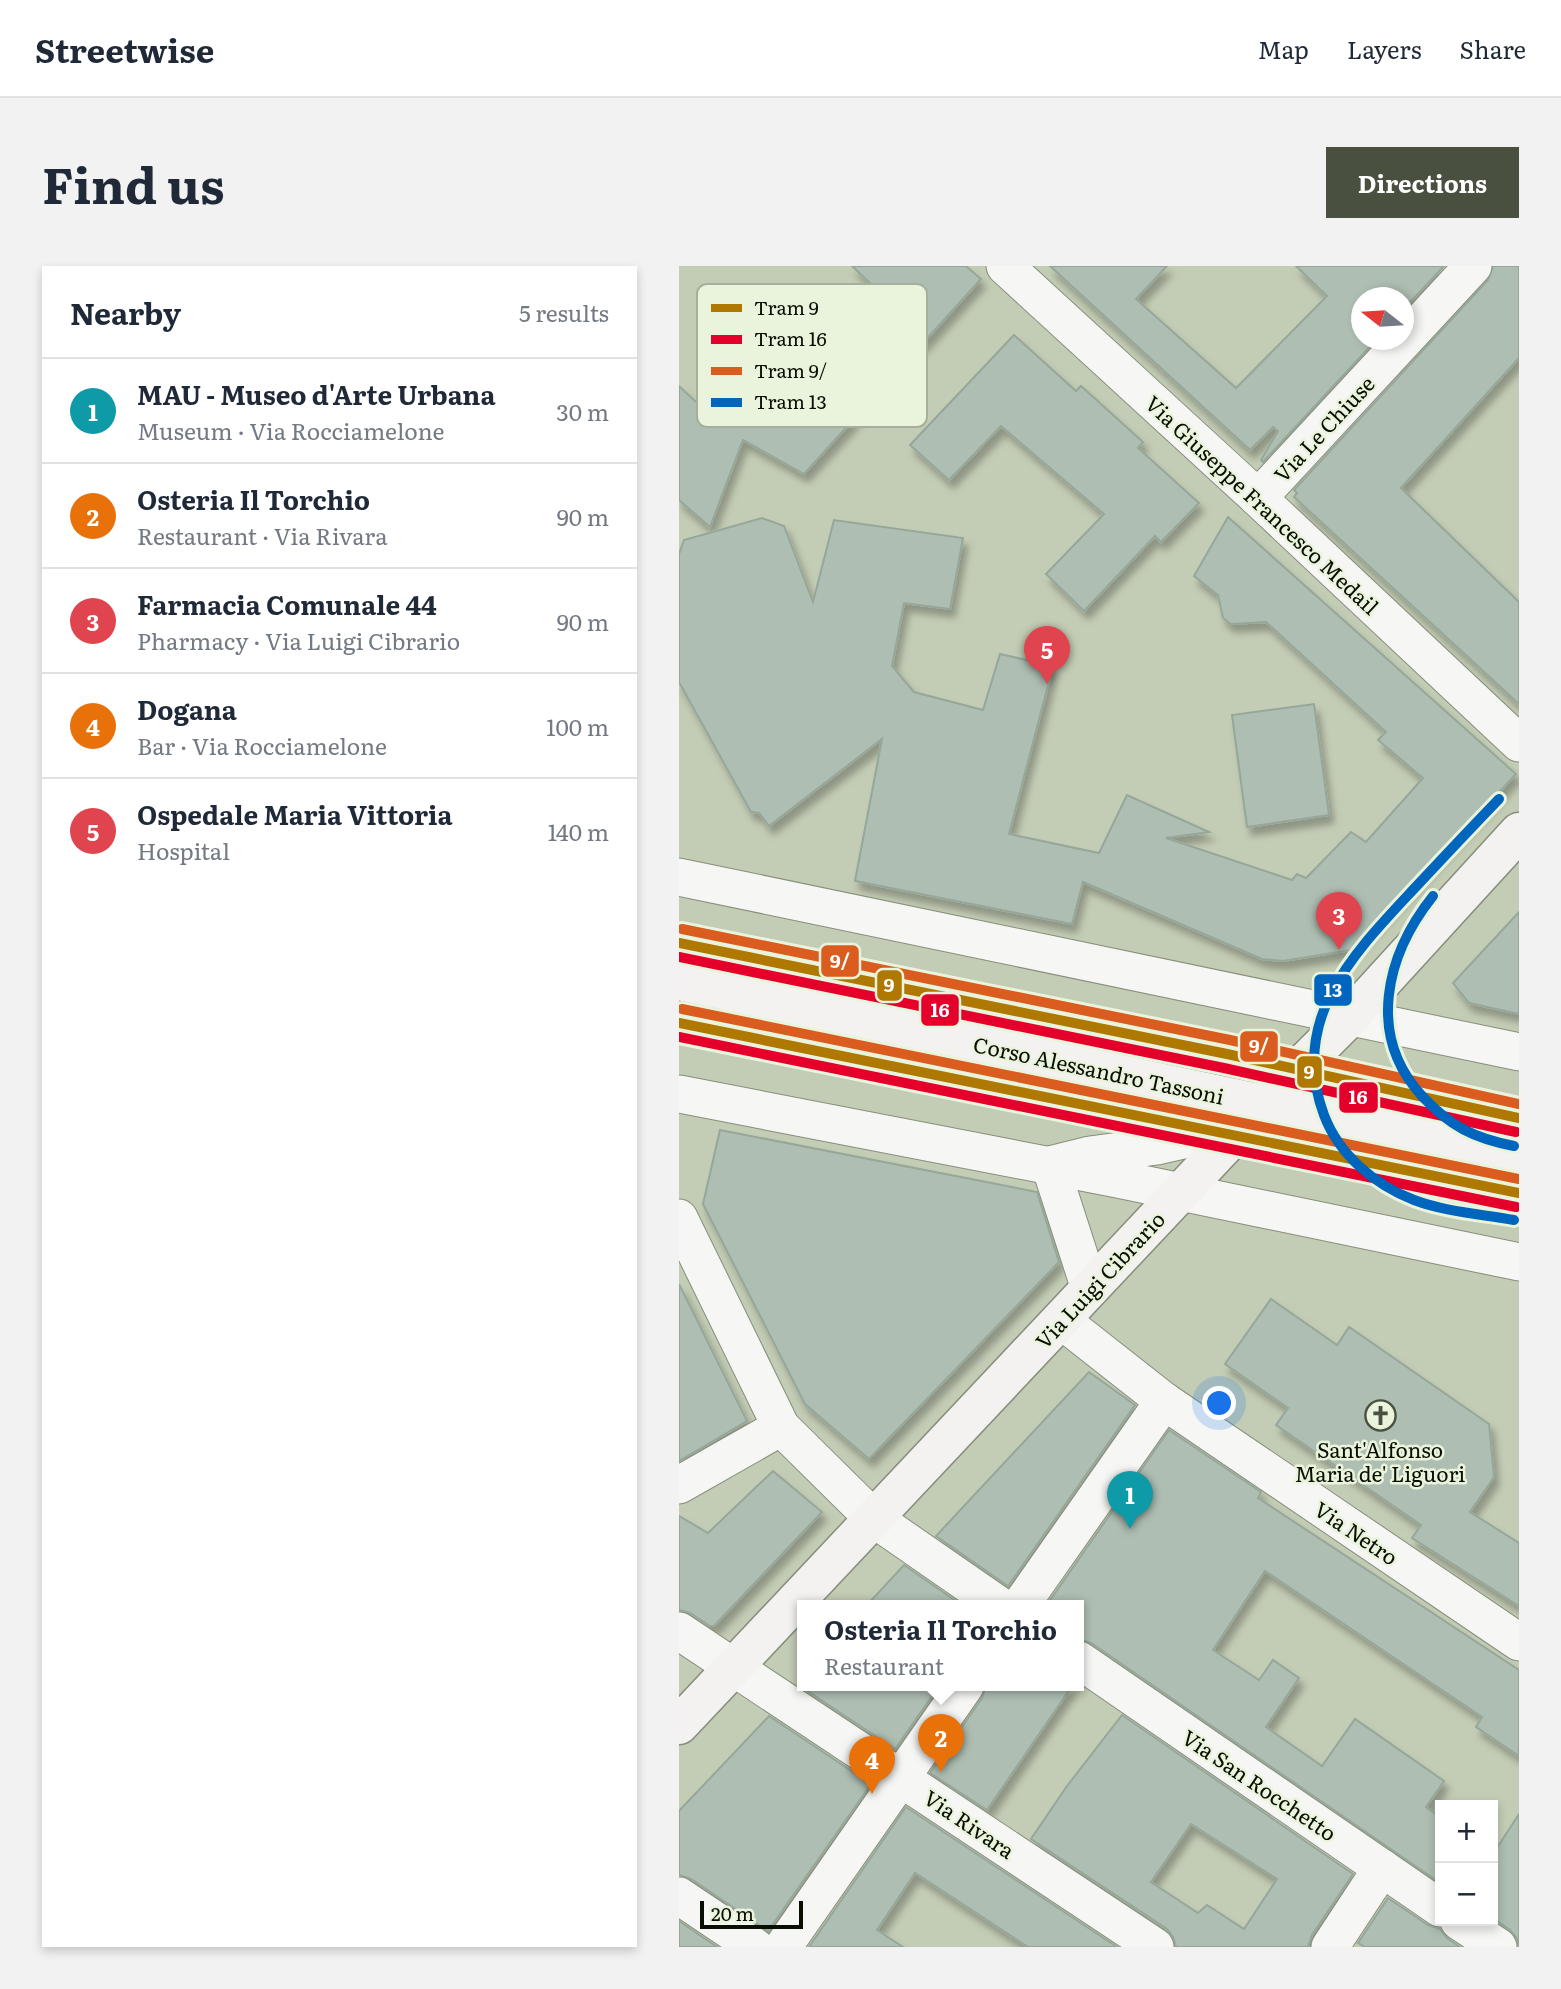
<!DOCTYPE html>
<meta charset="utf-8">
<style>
body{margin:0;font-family:Literata,serif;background:#f2f2f3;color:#1f2937}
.controls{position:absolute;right:21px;bottom:21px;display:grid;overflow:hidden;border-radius:0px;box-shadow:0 4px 10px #0003}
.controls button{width:63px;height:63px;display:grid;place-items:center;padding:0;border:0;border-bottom:2px solid #e0e1e3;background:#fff;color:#1f2937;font:35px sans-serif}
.compass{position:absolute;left:672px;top:21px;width:63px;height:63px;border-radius:50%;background:#fff;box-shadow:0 4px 10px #0003;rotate:287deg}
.scale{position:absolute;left:21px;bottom:18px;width:103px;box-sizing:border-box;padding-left:7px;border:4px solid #080e02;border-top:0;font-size:19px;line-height:24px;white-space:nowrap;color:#080e02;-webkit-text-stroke:5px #eaf4dd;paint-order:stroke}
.you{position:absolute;left:541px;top:1138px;width:24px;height:24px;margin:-18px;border:5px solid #fff;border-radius:50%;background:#1a73e8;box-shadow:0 0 0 10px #1a73e833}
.badge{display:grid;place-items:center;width:46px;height:46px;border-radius:50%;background:#495040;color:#fff;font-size:23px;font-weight:700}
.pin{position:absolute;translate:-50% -58px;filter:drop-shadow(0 2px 4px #0008)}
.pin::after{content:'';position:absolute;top:37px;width:24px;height:21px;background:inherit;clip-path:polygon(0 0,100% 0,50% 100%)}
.popup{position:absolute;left:118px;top:1334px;width:287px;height:91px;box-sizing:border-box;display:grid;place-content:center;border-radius:0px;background:#fff;filter:drop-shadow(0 2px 5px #0005);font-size:23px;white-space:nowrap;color:#747a83}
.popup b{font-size:26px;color:#1f2937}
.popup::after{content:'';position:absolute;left:50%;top:100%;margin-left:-14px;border:14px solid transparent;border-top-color:#fff}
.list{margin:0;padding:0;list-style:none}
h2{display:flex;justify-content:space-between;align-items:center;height:91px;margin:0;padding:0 28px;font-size:30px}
h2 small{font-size:23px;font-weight:400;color:#747a83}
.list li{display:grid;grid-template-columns:46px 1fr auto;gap:21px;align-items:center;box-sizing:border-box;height:105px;padding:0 28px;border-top:2px solid #e0e1e3}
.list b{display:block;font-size:26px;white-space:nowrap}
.list p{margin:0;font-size:23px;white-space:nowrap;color:#747a83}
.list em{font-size:23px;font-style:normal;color:#747a83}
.map{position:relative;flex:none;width:840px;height:1681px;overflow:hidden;border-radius:0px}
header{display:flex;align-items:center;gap:42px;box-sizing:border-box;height:98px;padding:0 35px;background:#fff;border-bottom:2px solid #e0e1e3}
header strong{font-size:33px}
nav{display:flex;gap:38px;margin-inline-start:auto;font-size:24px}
.intro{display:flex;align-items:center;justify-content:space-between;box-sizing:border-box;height:168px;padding:0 42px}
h1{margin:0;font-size:49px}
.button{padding:18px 32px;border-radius:0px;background:#495040;color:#fff;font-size:24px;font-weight:700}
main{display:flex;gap:42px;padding:0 42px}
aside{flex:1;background:#fff;border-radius:0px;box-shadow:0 4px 10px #0003}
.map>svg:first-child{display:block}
.building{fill:#aebeb2;stroke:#96a79a;stroke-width:2;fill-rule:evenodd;filter:url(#shadow)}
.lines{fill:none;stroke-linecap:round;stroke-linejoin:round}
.street-casing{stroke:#868e7b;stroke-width:39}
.secondary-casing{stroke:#868e7b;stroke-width:41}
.street{stroke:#f6f7f4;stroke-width:37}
.secondary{stroke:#f3f2f0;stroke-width:38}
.tram-1-casing{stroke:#eaf4dd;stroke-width:16}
.tram-2-casing{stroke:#eaf4dd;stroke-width:16}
.tram-3-casing{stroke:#eaf4dd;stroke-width:16}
.tram-4-casing{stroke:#eaf4dd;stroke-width:16}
.tram-1{stroke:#af7801;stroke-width:10}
.tram-2{stroke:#e4002b;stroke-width:10}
.tram-3{stroke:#db5c1f;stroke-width:10}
.tram-4{stroke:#0065bd;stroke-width:10}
.labels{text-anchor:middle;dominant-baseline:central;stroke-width:5;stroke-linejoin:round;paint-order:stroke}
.street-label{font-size:21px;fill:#080e02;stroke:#eaf4dd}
.poi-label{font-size:21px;fill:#080e02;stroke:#eaf4dd}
.key{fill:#eaf4dd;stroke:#a6af9b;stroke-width:2}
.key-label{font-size:19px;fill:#080e02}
.line-badge{stroke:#eaf4dd;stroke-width:2.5}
.badge-label{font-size:19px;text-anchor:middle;font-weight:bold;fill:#fff}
</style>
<header>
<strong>Streetwise</strong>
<nav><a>Map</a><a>Layers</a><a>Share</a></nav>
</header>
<div class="intro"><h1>Find us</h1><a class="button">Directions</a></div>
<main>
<aside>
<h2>Nearby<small>5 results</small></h2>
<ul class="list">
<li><span class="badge" style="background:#0f9aa8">1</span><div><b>MAU - Museo d'Arte Urbana</b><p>Museum · Via Rocciamelone</p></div><em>30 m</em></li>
<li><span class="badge" style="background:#e8710a">2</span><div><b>Osteria Il Torchio</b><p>Restaurant · Via Rivara</p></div><em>90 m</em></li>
<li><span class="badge" style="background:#e0444e">3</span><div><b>Farmacia Comunale 44</b><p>Pharmacy · Via Luigi Cibrario</p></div><em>90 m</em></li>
<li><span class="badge" style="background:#e8710a">4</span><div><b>Dogana</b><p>Bar · Via Rocciamelone</p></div><em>100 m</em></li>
<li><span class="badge" style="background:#e0444e">5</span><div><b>Ospedale Maria Vittoria</b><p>Hospital</p></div><em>140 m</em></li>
</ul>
</aside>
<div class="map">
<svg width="840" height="1681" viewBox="0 0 840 1681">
<defs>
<filter id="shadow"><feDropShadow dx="4.5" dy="8" stdDeviation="3.5" flood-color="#0004"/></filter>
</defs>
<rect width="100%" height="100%" fill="#c3ccb4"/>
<g class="building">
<path d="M173 0H287L302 13 125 208 64 174 31 261 0 234V120L33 151 49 139 76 143 192 18Z"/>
<path d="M371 0H488L457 33 557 122 648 30 617 0H765L724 44V32H682V74H697L584 196 582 194 599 165 594 161 571 184Z"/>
<path d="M814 0H840V92L722 222 840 336V438L615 231 618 227 615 224 809 14Z"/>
<path d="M335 69 397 125 402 120 464 176 459 182 520 237 482 276 476 270 405 345 367 308 425 248 322 160 270 214 231 179Z"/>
<path d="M549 251 837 508 672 684 604 695 583 693 404 616 393 658 176 615 203 473 90 560 80 547 72 546 0 416V288L5 274 83 252 105 260 134 336 155 254 284 272 271 343 225 337 213 400 235 426 304 444 321 388 374 400 330 568 420 587 448 529 530 566 487 572 613 614 618 608 627 612 672 566 687 576 744 512 699 474 707 466 587 356 552 358 544 352 539 329 515 310Z"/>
<path d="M635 438 650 549 568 561 553 449Z"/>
<path d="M840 646V748L790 737 774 717Z"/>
<path d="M41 864 358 926 380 996 190 1193 126 1138 24 938Z"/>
<path d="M0 1018 68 1155 0 1195Z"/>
<path d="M592 1033 658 1079 670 1061 810 1158 815 1211 791 1246 840 1277V1340L733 1272 742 1259 597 1159 609 1142 546 1098Z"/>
<path d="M410 1106 456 1139 329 1320 257 1270Z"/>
<path d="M490 1164 582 1226 579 1232 840 1404V1490L797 1461 803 1451 586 1305 534 1384 580 1414 594 1394 620 1412 587 1461 643 1500 676 1453 765 1515 747 1541 761 1551V1617L412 1377 400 1373V1340H367Z"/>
<path d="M94 1205 143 1246 35 1360H31L11 1347 0 1344V1250L29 1267Z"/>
<path d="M225 1299 284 1340H187Z"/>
<path d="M121 1420H260L216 1483Z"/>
<path d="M307 1420H393L308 1544 251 1507 303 1432Z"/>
<path d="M443 1449 674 1608 633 1669 629 1681H497L494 1671 488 1663 352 1573 388 1520ZM512 1558 598 1613 565 1663 528 1639 519 1647 472 1616Z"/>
<path d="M90 1450 192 1518 89 1665 12 1613 0 1609V1545Z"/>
<path d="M227 1541 438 1681H349L236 1607 198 1664 224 1681H130Z"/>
<path d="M840 1548V1681L837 1671 831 1664 814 1652V1588Z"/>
<path d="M709 1632 749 1659 761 1663 768 1672 781 1681H686L679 1677Z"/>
<path d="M0 1655 38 1681H0Z"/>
</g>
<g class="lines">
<defs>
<g id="street">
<path d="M326 0 579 232 840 477"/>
<path d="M579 232 794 0"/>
<path d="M0 611 840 786"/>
<path d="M0 828 439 913 840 996"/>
<path d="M0 952 102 1161 194 1252 321 1340"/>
<path d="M411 1023 371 899 411 889 478 880 526 869 576 842"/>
<path d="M382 1054 485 1135 840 1376"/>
<path d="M0 1219 102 1161"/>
<path d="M341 1340 485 1135"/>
<path d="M0 1365 476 1681"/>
<path d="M400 1394 761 1642"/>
<path d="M0 1630 76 1681"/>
<path d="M780 1655 819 1681"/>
<path d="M104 1681 286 1420"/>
<path d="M651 1681 703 1602"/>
</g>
<g id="secondary">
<path d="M0 715 840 892"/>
<path d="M0 1459 597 825 671 751 840 566"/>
</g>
</defs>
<use href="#street" class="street-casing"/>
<use href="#secondary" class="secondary-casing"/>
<use href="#street" class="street"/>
<use href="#secondary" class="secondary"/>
<defs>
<g id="tram-1">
<path d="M0 677 548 788 840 852"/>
<path d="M0 757 840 927"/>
</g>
<g id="tram-2">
<path d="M0 691 545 802 837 866"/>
<path d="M0 771 837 941"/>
</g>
<g id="tram-3">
<path d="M3 663 551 774 840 838"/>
<path d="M3 743 840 913"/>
</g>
<g id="tram-4">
<path d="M820 533C790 564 761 595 732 626 672 690 610 755 645 849 660 889 696 919 735 934 767 946 802 948 835 954"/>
<path d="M754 630C707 689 687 769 743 830 771 860 794 872 835 880"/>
</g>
</defs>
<use href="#tram-1" class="tram-1-casing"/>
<use href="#tram-2" class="tram-2-casing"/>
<use href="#tram-3" class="tram-3-casing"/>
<use href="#tram-4" class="tram-4-casing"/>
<use href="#tram-1" class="tram-1"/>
<use href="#tram-2" class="tram-2"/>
<use href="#tram-3" class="tram-3"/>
<use href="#tram-4" class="tram-4"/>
</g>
<defs>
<symbol id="church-ring" viewBox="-11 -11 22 22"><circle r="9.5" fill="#eaf4dd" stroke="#495040" stroke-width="1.5"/><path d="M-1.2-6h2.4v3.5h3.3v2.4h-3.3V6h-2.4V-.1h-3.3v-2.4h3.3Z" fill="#495040"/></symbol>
</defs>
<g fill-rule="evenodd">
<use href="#church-ring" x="684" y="1132" width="35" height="35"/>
</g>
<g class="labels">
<g class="street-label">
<text transform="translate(644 162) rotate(-47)">Via Le Chiuse</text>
<text transform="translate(584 238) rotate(43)">Via Giuseppe Francesco Medail</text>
<text transform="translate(420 803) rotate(12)">Corso Alessandro Tassoni</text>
<text transform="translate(420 1013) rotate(-47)">Via Luigi Cibrario</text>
<text transform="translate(678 1266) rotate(34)">Via Netro</text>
<text transform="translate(581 1518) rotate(34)">Via San Rocchetto</text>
<text transform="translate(291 1557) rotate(34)">Via Rivara</text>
</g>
<g class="poi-label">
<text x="701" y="1182">Sant'Alfonso<tspan x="701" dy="24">Maria de' Liguori</tspan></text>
</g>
</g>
<rect x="18" y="18" width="230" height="143" rx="10" class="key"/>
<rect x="32" y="38" width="31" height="8" fill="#af7801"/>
<rect x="32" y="69" width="31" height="9" fill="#e4002b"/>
<rect x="32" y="101" width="31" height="8" fill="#db5c1f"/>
<rect x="32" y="132" width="31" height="9" fill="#0065bd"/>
<g class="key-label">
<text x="75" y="49">Tram 9</text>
<text x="75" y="80">Tram 16</text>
<text x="75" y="112">Tram 9/</text>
<text x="75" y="143">Tram 13</text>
</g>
<g class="line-badge">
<rect x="141" y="678" width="40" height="34" rx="7" fill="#db5c1f"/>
<rect x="197" y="703" width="27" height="33" rx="7" fill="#af7801"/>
<rect x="634" y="707" width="40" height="34" rx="7" fill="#0065bd"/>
<rect x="241" y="727" width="40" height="34" rx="7" fill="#e4002b"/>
<rect x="560" y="764" width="40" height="33" rx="7" fill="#db5c1f"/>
<rect x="617" y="789" width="27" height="34" rx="7" fill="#af7801"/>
<rect x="659" y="815" width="41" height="33" rx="7" fill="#e4002b"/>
</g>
<g class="badge-label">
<text x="161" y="702">9/</text>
<text x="210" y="726">9</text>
<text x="654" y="731">13</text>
<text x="261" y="751">16</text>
<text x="580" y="787">9/</text>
<text x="630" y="813">9</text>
<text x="679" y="838">16</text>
</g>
</svg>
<div class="controls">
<button>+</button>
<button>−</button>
</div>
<svg class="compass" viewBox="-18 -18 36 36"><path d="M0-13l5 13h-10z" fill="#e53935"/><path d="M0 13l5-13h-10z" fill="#747a83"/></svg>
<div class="scale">20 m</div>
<div class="you"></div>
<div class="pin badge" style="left:451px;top:1263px;background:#0f9aa8">1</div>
<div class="pin badge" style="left:262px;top:1506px;background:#e8710a">2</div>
<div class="popup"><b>Osteria Il Torchio</b>Restaurant</div>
<div class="pin badge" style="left:660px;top:684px;background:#e0444e">3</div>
<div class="pin badge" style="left:193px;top:1528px;background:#e8710a">4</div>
<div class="pin badge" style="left:368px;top:418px;background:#e0444e">5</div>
</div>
</main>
